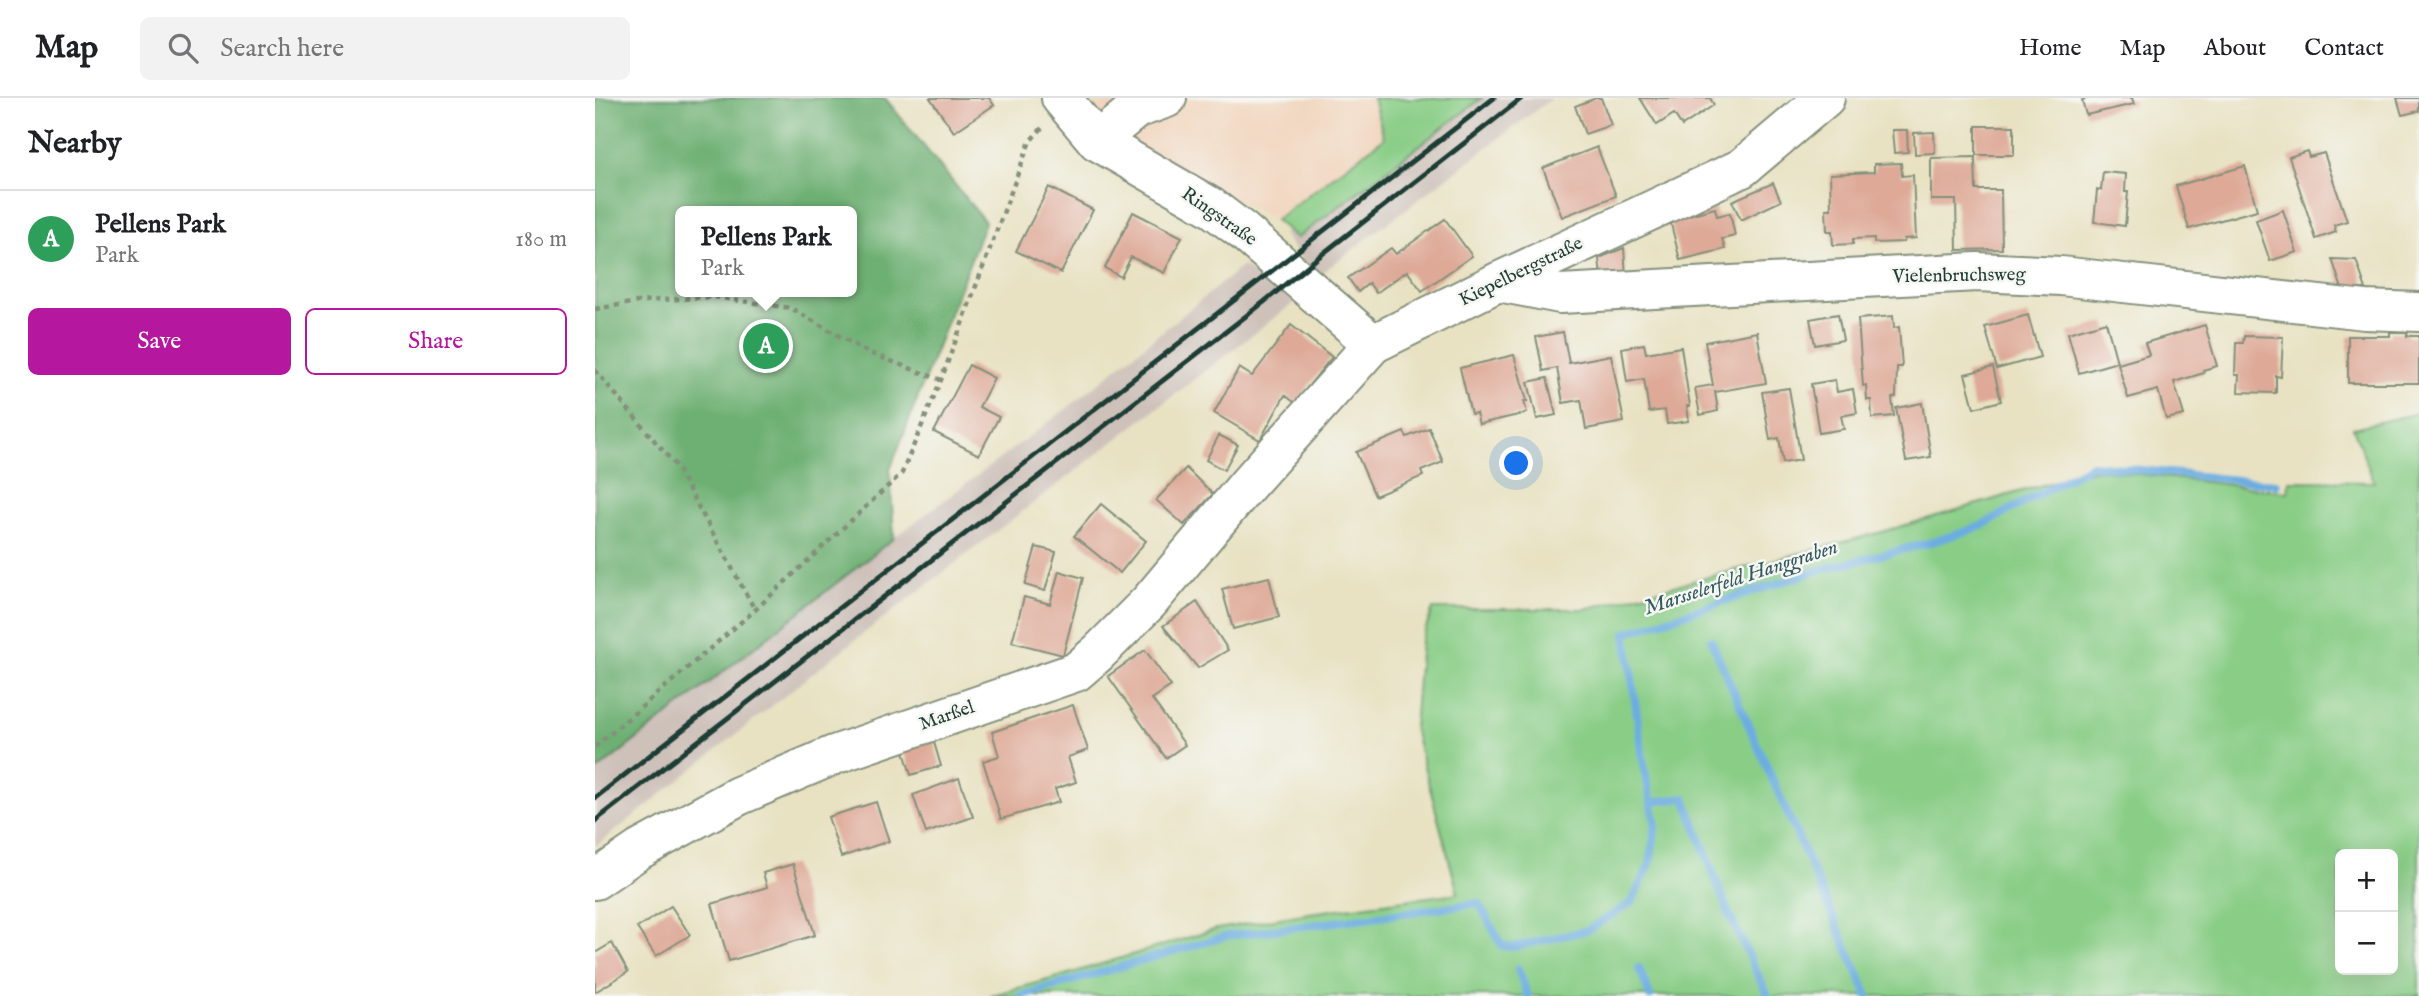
<!DOCTYPE html>
<meta charset="utf-8">
<style>
body{margin:0;font-family:"IM FELL English",serif;background:#f2f2f2;color:#202124}
.controls{position:absolute;right:21px;bottom:21px;display:grid;overflow:hidden;border-radius:10px;box-shadow:0 7px 28px #0002}
.controls button{width:63px;height:63px;display:grid;place-items:center;padding:0;border:0;border-bottom:2px solid #e0e0e0;background:#fff;color:#202124;font:35px sans-serif}
.you{position:absolute;left:922px;top:366px;width:24px;height:24px;margin:-18px;border:5px solid #fff;border-radius:50%;background:#1a73e8;box-shadow:0 0 0 10px #1a73e833}
.badge{display:grid;place-items:center;width:46px;height:46px;border-radius:50%;background:#b5179e;color:#fff;font-size:23px;font-weight:700}
.pin{position:absolute;translate:-50% -50%;border:4px solid #fff;box-shadow:0 2px 7px #0006}
.popup{position:absolute;left:80px;top:108px;width:182px;height:91px;box-sizing:border-box;display:grid;place-content:center;border-radius:10px;background:#fff;filter:drop-shadow(0 2px 5px #0005);font-size:23px;white-space:nowrap;color:#757577}
.popup b{font-size:26px;color:#202124}
.popup::after{content:'';position:absolute;left:50%;top:100%;margin-left:-14px;border:14px solid transparent;border-top-color:#fff}
.list{margin:0;padding:0;list-style:none}
h2{display:flex;justify-content:space-between;align-items:center;height:91px;margin:0;padding:0 28px;font-size:30px}
h2 small{font-size:23px;font-weight:400;color:#757577}
.list li{display:grid;grid-template-columns:46px 1fr auto;gap:21px;align-items:center;box-sizing:border-box;height:98px;padding:0 28px;border-top:2px solid #e0e0e0}
.list b{display:block;font-size:26px;white-space:nowrap}
.list p{margin:0;font-size:23px;white-space:nowrap;color:#757577}
.list em{font-size:23px;font-style:normal;color:#757577}
.actions{display:flex;gap:14px;padding:21px 28px}
.actions a{flex:1;padding:16px 0;border:2px solid #b5179e;border-radius:10px;text-align:center;font-size:24px;color:#b5179e}
.actions .main{background:#b5179e;color:#fff}
.icon{flex:none;width:38px;height:38px;fill:none;stroke:currentColor;stroke-width:2;stroke-linecap:round;stroke-linejoin:round}
.map{position:relative;flex:none;width:1824px;height:898px;overflow:hidden}
header{display:flex;align-items:center;gap:42px;box-sizing:border-box;height:98px;padding:0 35px;background:#fff;border-bottom:2px solid #e0e0e0}
header strong{font-size:33px}
nav{display:flex;gap:38px;margin-inline-start:auto;font-size:24px}
.search{width:490px;height:63px;background:#f2f2f2;display:flex;align-items:center;gap:18px;box-sizing:border-box;padding:0 24px;border-radius:10px;color:#757577;font-size:26px}
main{display:flex}
aside{flex:1;background:#fff}
.map>svg:first-child{display:block}
.built{fill:#f1d5bd}
.industrial{fill:#cec1ba}
.green{fill:#89cd86;stroke:#54855d;stroke-width:2;fill-rule:evenodd}
.forest{fill:#6eb073;stroke:#467654;stroke-width:2;fill-rule:evenodd}
.lines{fill:none;stroke-linecap:round;stroke-linejoin:round}
.stream{stroke:#6cade0;stroke-width:8}
.building{fill:#dea996}
.minor-casing{stroke:#84907b;stroke-width:42}
.path{stroke:#84907b;stroke-width:4.5;stroke-dasharray:5 5;stroke-linecap:butt}
.minor{stroke:#fff;stroke-width:38}
.rail{stroke:#1f3d34;stroke-width:5}
.labels{text-anchor:middle;dominant-baseline:central;stroke-width:5;stroke-linejoin:round;paint-order:stroke}
.street-label{font-size:19px;fill:#1f3d34;stroke:#f6f6f2}
.water-label{font-size:21px;font-style:italic;fill:#32595f;stroke:#f6f6f2}
</style>
<header>
<strong>Map</strong>
<div class="search"><svg class="icon" aria-label="search" viewBox="0 0 24 24"><circle cx="10" cy="10" r="6"/><path d="M15 15l6 6"/></svg>Search here</div>
<nav><a>Home</a><a>Map</a><a>About</a><a>Contact</a></nav>
</header>
<main>
<aside>
<h2>Nearby<small></small></h2>
<ul class="list">
<li><span class="badge" style="background:#2e9e5b">A</span><div><b>Pellens Park</b><p>Park</p></div><em>180 m</em></li>
</ul>
<div class="actions"><a class="main">Save</a><a>Share</a></div>
</aside>
<div class="map">
<svg width="1824" height="898" viewBox="0 0 1824 898">
<rect width="100%" height="100%" fill="#f6f6f2"/>
<filter id="ink" filterUnits="userSpaceOnUse"><feTurbulence type="fractalNoise" baseFrequency=".0143" numOctaves="2"/><feDisplacementMap in="SourceGraphic" scale="14" xChannelSelector="R" yChannelSelector="G"/><feConvolveMatrix kernelMatrix="1 2 1 2 8 2 1 2 1" color-interpolation-filters="sRGB"/></filter>
<filter id="wash" filterUnits="userSpaceOnUse"><feTurbulence type="fractalNoise" baseFrequency=".00686" numOctaves="4" result="noise"/><feDisplacementMap in="SourceGraphic" scale="28" xChannelSelector="R" yChannelSelector="G"/><feGaussianBlur stdDeviation="1.57" result="paint"/><feColorMatrix in="noise" values="0 0 0 0 0 0 0 0 0 0 0 0 0 0 0 0 0 1.4 0 .05"/><feComposite in="paint" operator="in"/></filter>
<g filter="url(#wash)">
<rect width="100%" height="100%" fill="#e8e2c2"/>
<path class="built" d="M530 0H778L789 40 680 122 541 48 492 10Z"/>
<g class="industrial">
<path d="M868 0H957L720 180 688 136Z"/>
<path d="M648 168 700 204 242 556 0 749V674L299 440 475 308Z"/>
</g>
<g class="green">
<path d="M778 0H887L702 140 680 122 789 40Z"/>
<path d="M1824 315V898H394L460 880 622 831 714 815 863 795 819 631 826 543 838 511H990L1287 434 1502 371 1693 394 1694 383 1779 384 1758 330ZM1745 756H1798V872H1745Z"/>
</g>
<path class="forest" d="M0 0H290L390 124 295 372 299 440 0 674ZM85 113H257V194H85Z"/>
<g class="lines">
<g class="stream">
<path d="M1116 542 1273 898"/>
<path d="M1056 704 1090 700 1133 814 1173 898"/>
<path d="M1044 870 1055 898"/>
<path d="M923 871 933 898"/>
<path d="M425 898 632 838 884 805 907 848 919 849 993 832 1037 804 1055 766 1061 728 1048 662 1031 535 1221 473 1334 445 1384 429 1497 367 1681 386"/>
</g>
</g>
<g id="blocks">
<g class="building">
<path d="M335 0H394L399 7 359 34Z"/>
<path d="M1001 0H1006L1016 27 990 36 980 8Z"/>
<path d="M1045 0H1115L1119 7 1087 28 1079 16 1062 27Z"/>
<path d="M1494 0H1537L1539 6 1491 17 1487 2Z"/>
<path d="M1802 0H1824V13L1807 17Z"/>
<rect x="1381" y="28" width="38" height="29"/>
<path d="M1297 32H1312L1313 54 1299 55Z"/>
<path d="M1339 34 1340 55 1320 56 1319 35Z"/>
<path d="M1002 49 1021 98 967 119 948 70Z"/>
<path d="M1712 53 1714 59 1729 55 1752 123 1739 127 1741 134 1721 141 1694 59Z"/>
<path d="M1380 59 1381 92H1406L1407 151 1362 152 1361 102H1336V60Z"/>
<path d="M1306 65 1307 78 1318 77 1321 140 1309 141V144L1279 145V140L1258 141V146L1238 147 1237 133H1232L1231 111H1236L1235 76 1279 74V66Z"/>
<path d="M1650 68 1662 112 1594 131 1581 88Z"/>
<path d="M1508 74 1531 76 1530 94H1533L1530 128 1499 124 1502 92H1506Z"/>
<path d="M1178 85 1186 103 1146 122 1137 103Z"/>
<path d="M454 89 498 112 466 175 421 153Z"/>
<path d="M1120 110 1122 118 1135 115 1140 138 1127 141 1130 151 1085 162 1075 122Z"/>
<path d="M1688 112 1702 154 1675 163 1661 122Z"/>
<path d="M538 114 587 139 569 175 536 159 526 179 510 170Z"/>
<path d="M850 121 877 158 827 193 812 173 781 195 774 185 763 194 753 180 796 150 801 156Z"/>
<path d="M1029 150 1031 178 1006 180 1004 160Z"/>
<path d="M1737 161 1761 162 1771 191H1747Z"/>
<path d="M1243 216 1248 242 1220 247 1215 221Z"/>
<path d="M1433 217 1445 259 1402 271 1390 229Z"/>
<path d="M1298 218 1299 230 1304 229 1307 269H1302L1301 299 1297 300 1299 318 1277 320 1276 302H1272L1271 287 1268 288 1263 221Z"/>
<path d="M1511 224 1522 264 1484 275 1473 235Z"/>
<path d="M696 227 737 259 700 305 690 297 665 342 619 315 644 270 657 278Z"/>
<path d="M1610 227 1622 268 1608 272 1609 275 1579 284 1589 317 1571 321 1563 292 1533 300 1523 266 1554 257 1550 245Z"/>
<path d="M968 234 974 265 1016 257 1029 324 991 331 986 302 968 305 962 270 948 273 941 239Z"/>
<path d="M1162 234 1171 285 1120 294 1123 313 1105 317 1100 290 1118 287 1110 244Z"/>
<path d="M1795 234H1812V238H1824V285H1753V238H1795Z"/>
<path d="M1649 238 1688 239 1686 279 1681 278V295L1643 294 1644 277H1640L1641 245H1648Z"/>
<path d="M1049 246 1051 255 1086 249 1095 308H1092L1094 323 1072 326 1070 312 1054 314 1049 281 1032 284 1027 250Z"/>
<path d="M919 257 932 303H929L932 315 884 326 881 315 876 316 865 270Z"/>
<path d="M374 267 399 280 384 309 404 319 384 357 339 334Z"/>
<path d="M1398 269 1406 303 1379 310 1370 276Z"/>
<path d="M952 280 961 317 942 321 933 284Z"/>
<path d="M1240 282 1242 294 1258 291 1262 315 1246 318 1249 331 1224 335 1216 286Z"/>
<path d="M1194 290 1206 362 1188 365 1184 340 1175 342 1167 294Z"/>
<path d="M1327 305 1336 359 1311 363 1301 310Z"/>
<path d="M834 330 848 364 826 373 828 378 780 398 761 354 809 334 812 339Z"/>
<path d="M624 337 643 347 629 372 611 362Z"/>
<path d="M591 370 618 396 589 427 561 402Z"/>
<path d="M506 406 551 443 525 475 479 438Z"/>
<path d="M441 449 461 454 450 493 430 487Z"/>
<path d="M464 473 488 480 468 557 417 544 429 499 455 506Z"/>
<path d="M674 479 684 519 638 531 627 491Z"/>
<path d="M602 504 633 552 603 570 568 528Z"/>
<path d="M550 552 576 588 557 601 590 647 571 660 513 578Z"/>
<path d="M478 607 493 652 473 659 481 684 460 691 464 704 406 721 388 663 404 658 397 634Z"/>
<path d="M338 641 346 668 316 677 308 650Z"/>
<path d="M364 680 378 719 331 735 318 697Z"/>
<path d="M281 704 294 743 246 759 233 719Z"/>
<path d="M198 766 220 837 134 863 117 806 172 789 168 775Z"/>
<path d="M76 808 95 837 61 858 42 830Z"/>
<path d="M17 845 33 874 0 894V855Z"/>
</g>
</g>
</g>
<g filter="url(#ink)">
<use href="#blocks" fill-opacity="0" stroke="#84907b" stroke-width="2"/>
<g class="lines">
<defs>
<g id="minor">
<path d="M466 0 502 43 616 109 648 133 778 246"/>
<path d="M502 43 541 11 572 0"/>
<path d="M903 184 965 196 1382 174 1466 178 1770 212 1824 214"/>
<path d="M0 782 44 752 143 698 239 657 481 574 503 555 554 504 652 387 778 246 903 184 1147 70 1230 0"/>
</g>
</defs>
<use href="#minor" class="minor-casing"/>
<g class="path">
<path d="M0 211 48 203 118 199 196 210 272 254 346 282"/>
<path d="M0 272 81 368 160 512"/>
<path d="M0 649 160 512 307 375 346 282 435 43 448 29"/>
</g>
<use href="#minor" class="minor"/>
<g class="rail">
<path d="M0 700 899 0"/>
<path d="M0 723 669 204 721 161 927 0"/>
</g>
</g>
</g>
<g class="labels">
<g class="street-label">
<text transform="translate(624 119) rotate(35)">Ringstraße</text>
<text transform="translate(926 174) rotate(-26)">Kiepelbergstraße</text>
<text transform="translate(1364 178) rotate(-1)">Vielenbruchsweg</text>
<text transform="translate(352 618) rotate(-19)">Marßel</text>
</g>
<g class="water-label">
<text transform="translate(1146 480) rotate(-18)">Marsselerfeld Hanggraben</text>
</g>
</g>
</svg>
<div class="controls">
<button>+</button>
<button>−</button>
</div>
<div class="you"></div>
<div class="pin badge" style="left:171px;top:248px;background:#2e9e5b">A</div>
<div class="popup"><b>Pellens Park</b>Park</div>
</div>
</main>
